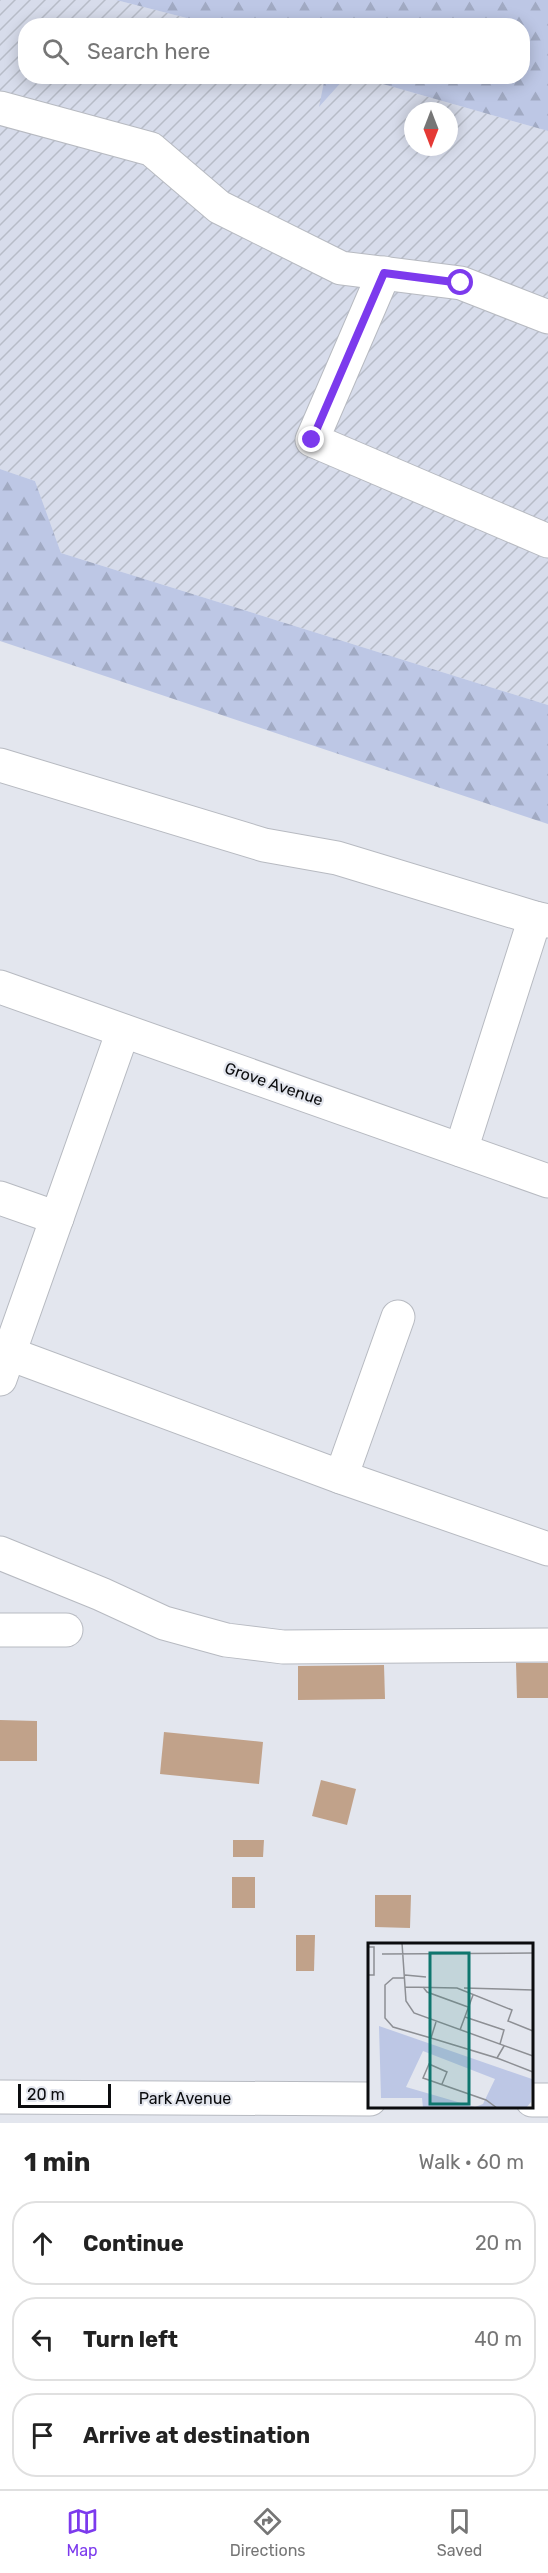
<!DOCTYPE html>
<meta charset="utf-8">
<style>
body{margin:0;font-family:Rubik,sans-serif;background:#f2f2f2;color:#222}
.compass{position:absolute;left:404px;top:102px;width:54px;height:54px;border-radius:50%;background:#fff;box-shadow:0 3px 15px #0003;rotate:180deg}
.scale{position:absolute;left:18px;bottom:15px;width:93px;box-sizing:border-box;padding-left:6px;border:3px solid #0b0c0e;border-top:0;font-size:16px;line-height:21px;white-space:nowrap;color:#0b0c0e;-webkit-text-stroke:4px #e3e6ee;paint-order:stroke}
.stop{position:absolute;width:18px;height:18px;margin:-14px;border:4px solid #7c3aed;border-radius:50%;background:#fff}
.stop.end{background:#7c3aed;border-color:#fff;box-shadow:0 2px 6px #0008}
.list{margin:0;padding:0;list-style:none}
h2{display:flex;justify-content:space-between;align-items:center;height:78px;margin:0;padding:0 24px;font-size:26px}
h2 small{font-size:20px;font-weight:400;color:#767676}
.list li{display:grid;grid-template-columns:39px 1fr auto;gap:18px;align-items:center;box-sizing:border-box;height:84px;margin:0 12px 12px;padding:0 12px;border:2px solid #e0e0e0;border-radius:24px}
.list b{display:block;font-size:22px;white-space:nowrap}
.list em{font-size:20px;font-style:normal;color:#767676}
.icon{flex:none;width:33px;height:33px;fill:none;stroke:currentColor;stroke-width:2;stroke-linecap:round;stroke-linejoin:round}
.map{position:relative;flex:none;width:548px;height:2123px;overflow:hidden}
.search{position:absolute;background:#fff;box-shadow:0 3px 15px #0003;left:18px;right:18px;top:18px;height:66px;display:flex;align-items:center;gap:15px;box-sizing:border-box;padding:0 21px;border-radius:24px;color:#767676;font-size:22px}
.sheet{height:366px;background:#fff}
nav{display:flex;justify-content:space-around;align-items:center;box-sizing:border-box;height:84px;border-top:2px solid #e0e0e0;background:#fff;font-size:16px;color:#767676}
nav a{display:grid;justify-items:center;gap:3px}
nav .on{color:#7c3aed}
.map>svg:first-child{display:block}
.industrial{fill:url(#industrial-furrows);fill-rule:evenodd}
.forest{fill:url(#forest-firs)}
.building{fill:#c1a28a}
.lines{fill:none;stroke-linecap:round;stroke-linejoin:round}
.minor-casing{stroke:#b7bac1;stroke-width:35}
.minor{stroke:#fff;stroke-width:33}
.route{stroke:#7c3aed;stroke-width:8}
.labels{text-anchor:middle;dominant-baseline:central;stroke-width:4.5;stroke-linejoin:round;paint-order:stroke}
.street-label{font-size:16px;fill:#0b0c0e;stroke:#e3e6ee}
.inset-road{fill:none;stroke:#8d8f94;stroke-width:1.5}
.view{fill:#0f766e;fill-opacity:0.15;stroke:#0f766e;stroke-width:3}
.inset-edge{fill:none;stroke:#0b0c0e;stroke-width:3}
</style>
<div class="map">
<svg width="548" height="2123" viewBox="0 0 548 2123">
<defs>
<pattern id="industrial-furrows" width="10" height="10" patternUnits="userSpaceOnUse" patternTransform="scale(1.5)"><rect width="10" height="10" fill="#d7dceb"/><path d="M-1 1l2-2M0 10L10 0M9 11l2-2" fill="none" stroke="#b7bcc8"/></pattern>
<pattern id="forest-firs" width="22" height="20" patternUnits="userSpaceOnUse" patternTransform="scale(1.5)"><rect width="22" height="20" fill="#bdc7e5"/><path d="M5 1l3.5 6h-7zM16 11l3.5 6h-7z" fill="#a1aac3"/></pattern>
</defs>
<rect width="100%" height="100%" fill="#e3e6ee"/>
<path class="industrial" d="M0 0H116L214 25 26 26V76L325 77 320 106 346 77H358L548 131V705L61 553 35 481 0 469ZM413 111H449V147H413Z"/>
<g class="forest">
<path d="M116 0H548V131L358 77 522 76V26L214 25Z"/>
<path d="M325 77H346L319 107Z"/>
<path d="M0 469 35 481 61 553 548 705V824L0 641Z"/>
</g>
<g class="building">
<path d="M516 1663H548V1698H517Z"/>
<path d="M384 1665 385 1699 298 1700V1666Z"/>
<path d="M0 1720 37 1721V1761H0Z"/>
<path d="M164 1732 263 1742 259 1784 160 1774Z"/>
<path d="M321 1780 356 1789 347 1825 312 1816Z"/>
<path d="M233 1840H264L263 1857H233Z"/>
<rect x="232" y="1877" width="23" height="31"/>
<path d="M375 1895H411L410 1928 375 1927Z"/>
<path d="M296 1935H315L314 1971H296Z"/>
</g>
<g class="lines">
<defs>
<g id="minor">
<path d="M0 108 151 149 219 207 341 268 461 283 548 317"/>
<path d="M384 273 312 440 548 541"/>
<path d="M0 765 264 845 337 858 535 918"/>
<path d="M0 987 548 1181"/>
<path d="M461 1150 535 918 548 921"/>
<path d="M0 1198 57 1218"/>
<path d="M10 1354 341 1477 548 1549"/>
<path d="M0 1379 123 1031"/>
<path d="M341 1477 398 1317"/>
<path d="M0 1553 101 1594 164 1623 226 1640 283 1647 548 1645"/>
<path d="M0 1630H66"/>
<path d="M0 2097 370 2099"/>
<path d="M532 2100H548"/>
</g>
</defs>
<use href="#minor" class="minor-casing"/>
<use href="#minor" class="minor"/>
</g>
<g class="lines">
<path class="route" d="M312 440 384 273 461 283"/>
</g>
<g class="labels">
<g class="street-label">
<text transform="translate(274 1084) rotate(19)">Grove Avenue</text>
<text x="185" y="2098">Park Avenue</text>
</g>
</g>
<g transform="translate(368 1943)">
<rect width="165" height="165" fill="#e3e6ee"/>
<path d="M11 83 164 136 163 159 158 165H55L54 155H13ZM55 108 127 136 115 161 107 164 38 144Z" fill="#bdc7e5" fill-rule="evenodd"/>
<path class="inset-road" d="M34 0 38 58 46 70 165 113M0 4H6V32H0M14 11 165 10M37 32 58 34M37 35H25L17 42V75L25 84 63 95 68 79M37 44 89 45 144 67 140 78 165 88M55 44 59 49 100 64M96 45 165 47M97 74 136 87 132 101M92 87 105 52M63 95 129 115 136 103M129 115 165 129M74 141 79 129 61 121 55 135 118 157 129 165"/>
<path class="view" d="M62 10H101V161H62Z"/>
<rect width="165" height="165" class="inset-edge"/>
</g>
</svg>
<svg class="compass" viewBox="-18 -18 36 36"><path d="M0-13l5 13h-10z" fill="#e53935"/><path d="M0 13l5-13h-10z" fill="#767676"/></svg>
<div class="scale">20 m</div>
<div class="stop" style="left:461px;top:283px"></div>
<div class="stop end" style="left:312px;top:440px"></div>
<div class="search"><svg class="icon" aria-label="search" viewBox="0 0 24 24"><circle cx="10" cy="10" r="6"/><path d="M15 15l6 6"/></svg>Search here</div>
</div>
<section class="sheet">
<h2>1 min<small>Walk · 60 m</small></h2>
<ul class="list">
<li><svg class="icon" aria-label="ahead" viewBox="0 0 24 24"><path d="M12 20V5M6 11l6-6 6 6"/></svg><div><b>Continue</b></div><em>20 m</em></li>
<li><svg class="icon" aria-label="left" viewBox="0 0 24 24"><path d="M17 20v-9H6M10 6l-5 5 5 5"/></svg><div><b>Turn left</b></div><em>40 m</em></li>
<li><svg class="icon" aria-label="arrive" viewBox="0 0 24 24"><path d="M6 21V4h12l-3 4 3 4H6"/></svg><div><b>Arrive at destination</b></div></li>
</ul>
</section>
<nav>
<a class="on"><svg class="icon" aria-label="map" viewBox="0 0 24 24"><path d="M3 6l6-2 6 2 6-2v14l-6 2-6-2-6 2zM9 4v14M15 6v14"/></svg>Map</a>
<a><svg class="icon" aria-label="directions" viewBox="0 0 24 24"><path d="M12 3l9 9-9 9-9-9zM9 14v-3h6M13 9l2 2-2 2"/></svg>Directions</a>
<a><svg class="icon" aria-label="saved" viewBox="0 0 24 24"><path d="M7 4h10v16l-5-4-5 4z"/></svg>Saved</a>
</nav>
